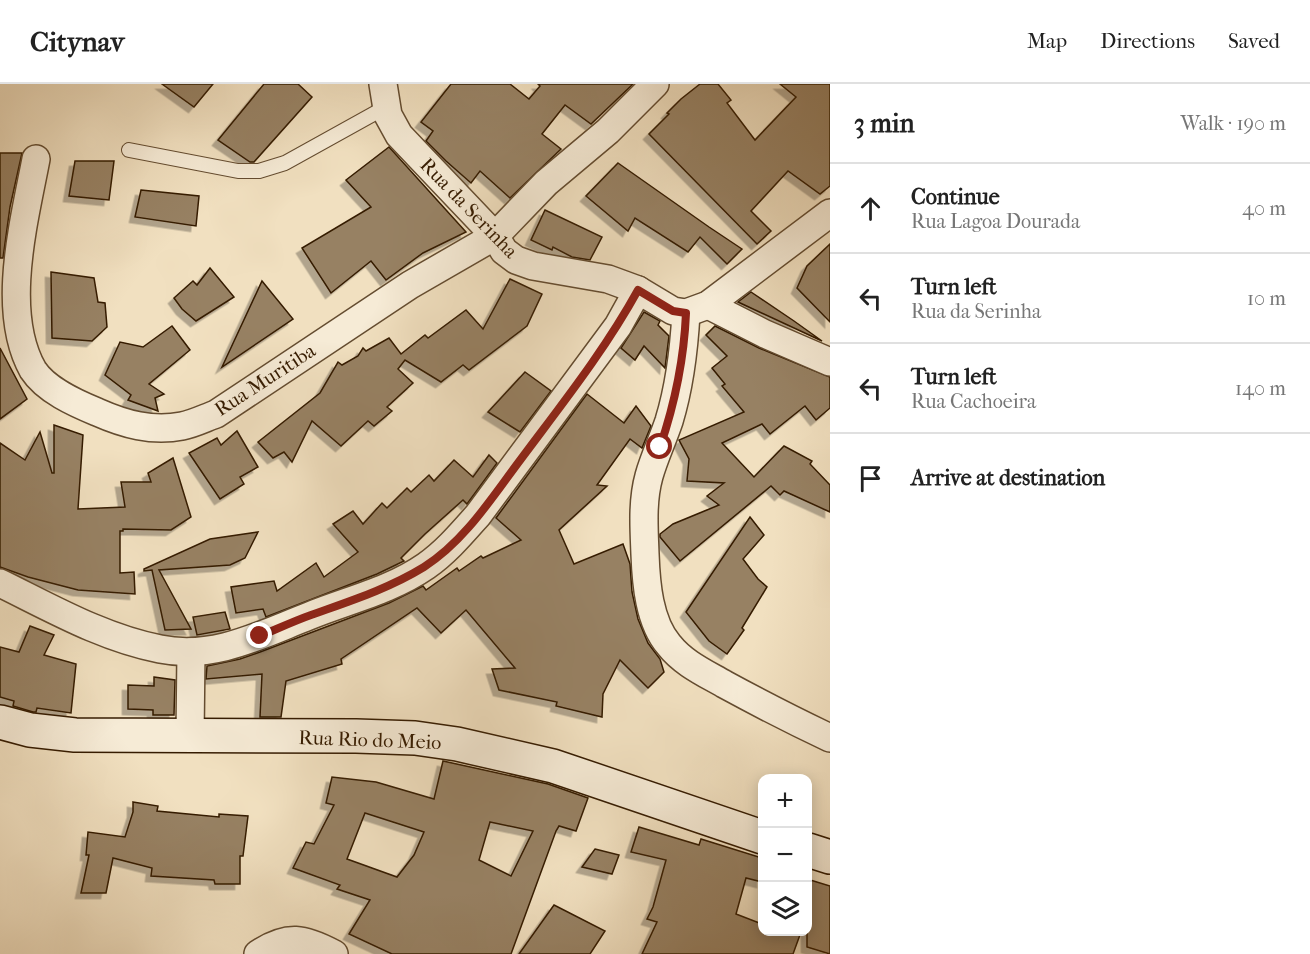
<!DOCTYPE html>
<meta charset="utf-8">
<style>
body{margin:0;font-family:"IM FELL French Canon",serif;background:#f2f2f2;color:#222}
.controls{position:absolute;right:18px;bottom:18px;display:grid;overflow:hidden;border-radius:12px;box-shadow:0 3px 15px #0003}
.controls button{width:54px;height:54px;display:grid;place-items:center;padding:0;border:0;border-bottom:2px solid #e0e0e0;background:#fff;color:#222;font:30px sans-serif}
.stop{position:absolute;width:18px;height:18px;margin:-14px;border:4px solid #8f2418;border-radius:50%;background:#fff}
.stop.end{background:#8f2418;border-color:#fff;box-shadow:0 2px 6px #0008}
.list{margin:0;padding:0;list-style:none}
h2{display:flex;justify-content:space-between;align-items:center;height:78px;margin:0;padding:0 24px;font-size:26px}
h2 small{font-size:20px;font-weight:400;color:#767676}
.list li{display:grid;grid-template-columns:39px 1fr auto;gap:18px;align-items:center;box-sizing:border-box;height:90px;padding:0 24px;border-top:2px solid #e0e0e0}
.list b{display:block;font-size:22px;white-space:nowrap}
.list p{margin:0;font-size:20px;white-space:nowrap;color:#767676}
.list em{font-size:20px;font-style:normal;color:#767676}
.icon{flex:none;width:33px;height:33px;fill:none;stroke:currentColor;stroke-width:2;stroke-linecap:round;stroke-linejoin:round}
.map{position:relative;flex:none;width:830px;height:870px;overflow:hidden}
header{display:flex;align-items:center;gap:36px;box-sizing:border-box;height:84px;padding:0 30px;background:#fff;border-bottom:2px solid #e0e0e0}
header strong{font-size:28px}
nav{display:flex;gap:33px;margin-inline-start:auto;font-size:21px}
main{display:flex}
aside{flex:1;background:#fff}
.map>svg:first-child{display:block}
.building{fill:#978164;stroke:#351b00;stroke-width:1.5;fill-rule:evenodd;filter:url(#shadow)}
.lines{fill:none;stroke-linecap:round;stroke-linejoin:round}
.lane-casing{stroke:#644c30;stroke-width:16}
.street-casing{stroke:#644c30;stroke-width:30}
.secondary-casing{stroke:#351b00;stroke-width:36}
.lane{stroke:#f6ebd6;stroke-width:14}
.street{stroke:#f6ebd6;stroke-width:27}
.secondary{stroke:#f6ebd6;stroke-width:33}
.route{stroke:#8f2418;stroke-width:8}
.labels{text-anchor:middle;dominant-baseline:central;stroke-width:6;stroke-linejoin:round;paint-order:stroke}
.street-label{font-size:20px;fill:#351b00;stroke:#f6ebd6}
</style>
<header>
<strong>Citynav</strong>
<nav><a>Map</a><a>Directions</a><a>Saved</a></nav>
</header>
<main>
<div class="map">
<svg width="830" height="870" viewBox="0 0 830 870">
<defs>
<filter id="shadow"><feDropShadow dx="-5.5" dy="5.5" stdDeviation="0" flood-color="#0004"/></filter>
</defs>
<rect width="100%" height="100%" fill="#f1e0c0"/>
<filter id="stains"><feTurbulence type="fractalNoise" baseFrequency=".00333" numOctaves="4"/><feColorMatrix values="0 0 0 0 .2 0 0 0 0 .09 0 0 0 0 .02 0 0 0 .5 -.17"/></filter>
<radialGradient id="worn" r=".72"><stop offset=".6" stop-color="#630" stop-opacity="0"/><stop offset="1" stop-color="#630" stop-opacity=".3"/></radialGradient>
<g class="building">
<path d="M162 0H213L194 23Z"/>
<path d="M264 0H298L312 13 254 78H250L218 56Z"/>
<path d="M451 0H510L529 15 540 2 538 0H633L591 40 565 21 542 50 561 65 510 114 480 87 471 99 446 77 426 57 433 47 421 38Z"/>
<path d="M700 0H718L731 16 727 19 755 56 796 13 780 0H830V102L820 110 788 87 751 127 771 147 757 160 649 50 669 30 667 29 681 15Z"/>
<path d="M389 63 466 148 423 169 386 196 371 177 331 209 302 164 371 123 346 96Z"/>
<path d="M0 69H22L10 123 3 174H0Z"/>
<path d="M75 77H114L109 116 69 112Z"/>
<path d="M618 79 709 143 742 165 727 180 700 153 688 168 635 134 628 147 586 112Z"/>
<path d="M141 106 199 112 196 142 135 133Z"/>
<path d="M545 126 602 153 590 176 572 173 553 163 552 166 531 156Z"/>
<path d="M830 160V238L797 204 807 182Z"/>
<path d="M210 184 234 213 196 237 182 225 174 214 193 197 197 201Z"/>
<path d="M51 188 94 194 98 218 105 219 107 243 92 257 52 254Z"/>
<path d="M510 195 542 210 527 242 469 286 463 281 441 298 405 276 398 285 413 299 387 323 392 327 374 342 368 337 341 362 312 337 292 378 284 368 273 374 258 358 320 309 338 278 342 281 358 272 363 264 366 267 389 254 401 270 425 251 428 254 466 226 483 245Z"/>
<path d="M262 197 293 235 222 283Z"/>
<path d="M751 208 794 237 822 257 738 218Z"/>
<path d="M644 228 660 237 658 241 669 252 665 284 644 262 635 276 621 264Z"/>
<path d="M172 242 190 266 149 300 164 310 155 314 158 327 128 316 131 311 105 291 120 258 143 263Z"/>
<path d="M715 242 759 264 830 293V324L816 336 805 322 770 350 762 340 722 359 754 393 784 362 812 377 810 380 830 401V428L784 407 780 411 771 402 680 477 660 453V450L673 440 719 421 707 412 724 399 687 397 689 375 679 356 744 328 722 302 725 300 712 284 727 272 706 251Z"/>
<path d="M0 264 27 315 0 335Z"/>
<path d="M525 288 551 307 520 348 488 328Z"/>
<path d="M587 310 624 339 636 322 651 342 642 364 630 355 597 401 607 402 559 446 574 480 623 460 630 480 632 508 638 535 648 559 660 575 664 588 648 604 620 576 603 610 602 633 556 622 557 618 499 606 492 585 515 584 466 526 441 549 417 524 341 575 342 580 286 597 281 633H260L262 590 206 595 207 582 240 575 260 568 389 519 423 502 426 506 457 484 459 487 481 472 483 474 521 456 496 434Z"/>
<path d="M54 341 83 351 78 425 125 423 121 398H151L148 389 173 374 191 433 171 446 123 445V447H120V489L134 488 135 510 78 506 28 493 0 483V359L25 376 40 348 52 389H54Z"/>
<path d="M237 347 258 383 240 393 244 400 220 415 189 369 217 354 221 361Z"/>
<path d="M489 371 497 379 467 420 463 416 425 450 401 474 404 477 377 490 266 533 263 525 236 529 231 503 274 497 277 507 316 479 324 493 358 468 333 440 353 427 363 440 382 419 387 424 407 404 411 408 429 391 434 397 454 376 473 393Z"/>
<path d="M750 433 764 451 743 475 758 495 767 503 742 544 744 546 727 570 709 557 686 528Z"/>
<path d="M258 448 245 474 230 481 159 486 191 545 165 546 152 486 144 487V485L210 455Z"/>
<path d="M225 528 230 545 197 551 193 533Z"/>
<path d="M30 542 54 551 44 571 76 580 71 629 37 624 36 628H33L13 622 14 617 0 613V563L19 568Z"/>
<path d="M154 593 175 596 174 631H153V626L128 625V601L154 602Z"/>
<path d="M443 677 548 700 588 714 576 747 559 742 556 747 511 870H392L349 850 370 816 337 805 340 801 293 784 306 758 314 760 334 721 326 719 332 693 376 698 434 715ZM365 729 424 748 414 771 397 793 347 775ZM490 738 533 747 511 792 479 776Z"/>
<path d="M133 718 158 722 157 727 219 733V730L248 732 243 772H240V800H215L214 796 151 792 152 784 113 774 106 809H81L89 771H86L88 748 125 753 133 728Z"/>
<path d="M639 743 699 761 701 755 762 774V798L746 794 736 830 762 840V848H801L793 870H642L657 838 647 835 653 823 666 776 631 768Z"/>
<path d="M595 765 619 771 612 790 582 783Z"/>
<path d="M807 795 830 802V870L807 863Z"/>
<path d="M554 821 605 847 590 870H519Z"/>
</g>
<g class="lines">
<defs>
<path id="lane" d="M129 66 238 87H259L285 79 386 23"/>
<g id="street">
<path d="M383 0 388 31 399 51 495 152 504 167 516 176 533 182 608 195 638 206 673 227 686 229 708 221 830 129"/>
<path d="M36 75C24 138 0 228 33 286 46 306 75 319 97 328 124 340 152 348 182 342 193 340 205 334 216 330L410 201 495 152 546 99 608 47 655 0"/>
<path d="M708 221 765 250 830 278"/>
<path d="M686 229C684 266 680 301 669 337 663 355 654 374 649 392 642 417 644 444 645 470 646 499 649 538 669 561 683 579 705 589 724 600 759 619 794 637 830 654"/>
<path d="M0 499C51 524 103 554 160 565 214 576 260 551 309 532 348 516 390 507 426 482 446 468 462 449 478 431L618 242 638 206"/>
<path d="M190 652 191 568"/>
<path d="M258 870C288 850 304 854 334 870"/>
</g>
<g id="secondary">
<path d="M0 638 30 646 75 651 356 652 415 654 457 660 553 682 762 753"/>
<path d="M808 766 830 773"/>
</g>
</defs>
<use href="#lane" class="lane-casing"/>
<use href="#street" class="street-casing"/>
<use href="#secondary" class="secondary-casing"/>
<use href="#lane" class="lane"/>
<use href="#street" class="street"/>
<use href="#secondary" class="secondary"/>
</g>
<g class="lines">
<path class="route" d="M260 552C277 545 294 537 311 531 350 517 388 505 424 483 465 457 493 412 521 375 562 320 605 266 638 206L673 227 686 229C684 276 675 319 660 363"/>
</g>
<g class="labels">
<g class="street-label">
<text transform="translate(469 124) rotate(46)">Rua da Serinha</text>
<text transform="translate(265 296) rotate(-33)">Rua Muritiba</text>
<text transform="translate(370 656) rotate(2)">Rua Rio do Meio</text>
</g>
</g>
<rect width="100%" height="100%" filter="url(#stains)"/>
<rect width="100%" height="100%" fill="url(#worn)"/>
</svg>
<div class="controls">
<button>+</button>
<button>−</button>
<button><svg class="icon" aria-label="layers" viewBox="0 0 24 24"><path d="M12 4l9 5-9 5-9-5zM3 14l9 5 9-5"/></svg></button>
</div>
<div class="stop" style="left:660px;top:363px"></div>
<div class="stop end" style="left:260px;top:552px"></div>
</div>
<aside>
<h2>3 min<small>Walk · 190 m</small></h2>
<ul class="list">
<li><svg class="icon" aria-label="ahead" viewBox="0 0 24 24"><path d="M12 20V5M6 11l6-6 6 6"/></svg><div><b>Continue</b><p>Rua Lagoa Dourada</p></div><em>40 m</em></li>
<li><svg class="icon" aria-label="left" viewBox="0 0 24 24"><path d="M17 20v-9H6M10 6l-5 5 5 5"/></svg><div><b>Turn left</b><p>Rua da Serinha</p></div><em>10 m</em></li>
<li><svg class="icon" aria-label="left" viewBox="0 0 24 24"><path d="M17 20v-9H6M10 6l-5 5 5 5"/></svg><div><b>Turn left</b><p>Rua Cachoeira</p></div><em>140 m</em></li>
<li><svg class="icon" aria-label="arrive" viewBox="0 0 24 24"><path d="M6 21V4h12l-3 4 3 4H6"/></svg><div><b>Arrive at destination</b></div></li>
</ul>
</aside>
</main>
